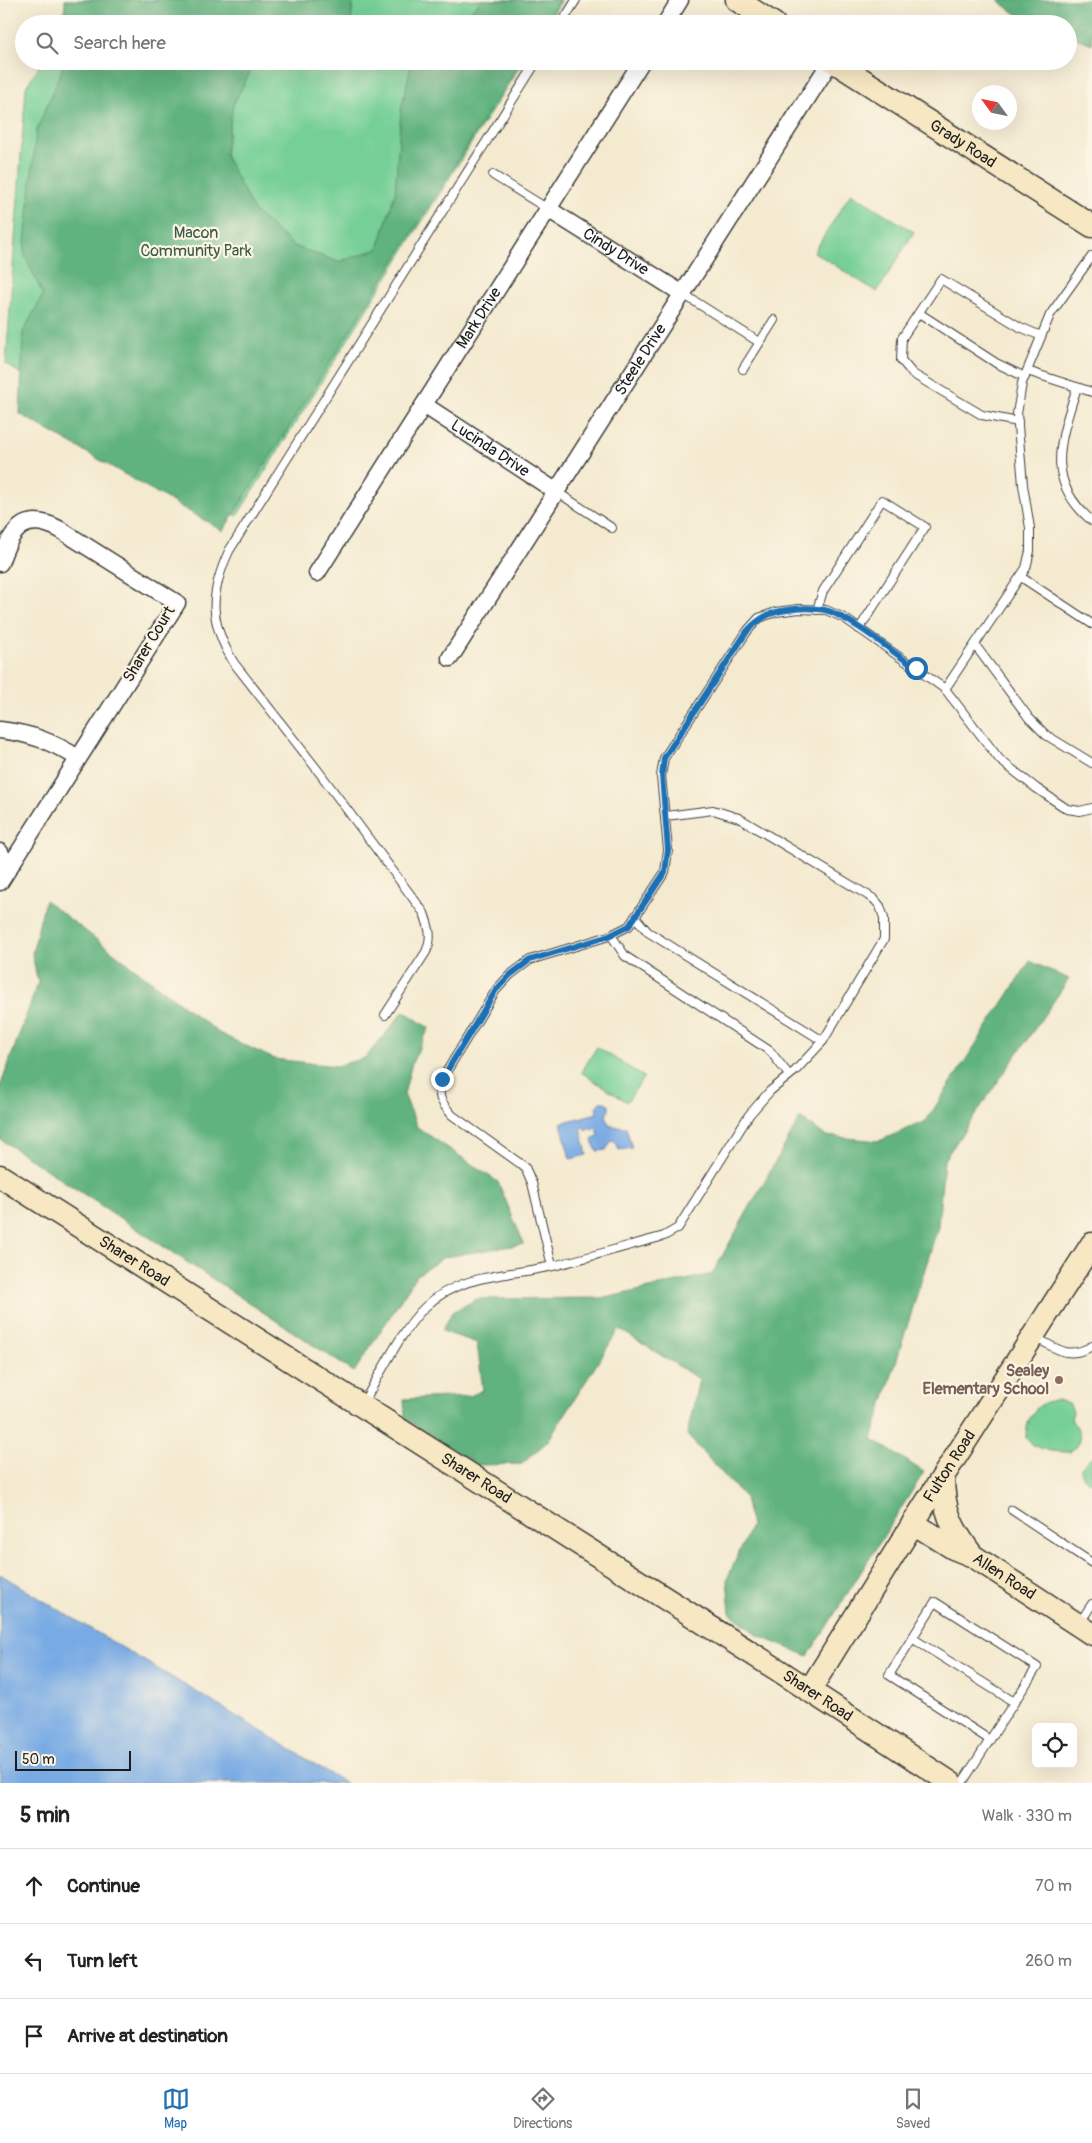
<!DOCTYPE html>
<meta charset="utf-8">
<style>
body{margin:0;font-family:Pangolin,sans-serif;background:#f6f6f6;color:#222}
.controls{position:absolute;right:15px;bottom:15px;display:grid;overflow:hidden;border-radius:8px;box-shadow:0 5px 20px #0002}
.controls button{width:45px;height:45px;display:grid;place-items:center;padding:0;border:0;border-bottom:1px solid #e0e0e0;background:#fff;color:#222;font:25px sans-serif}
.compass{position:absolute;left:972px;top:85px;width:45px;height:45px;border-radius:50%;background:#fff;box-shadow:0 5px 20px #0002;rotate:303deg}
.scale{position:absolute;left:15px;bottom:12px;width:116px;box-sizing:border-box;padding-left:5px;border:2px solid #1c1c1c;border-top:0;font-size:14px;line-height:18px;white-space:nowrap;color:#1c1c1c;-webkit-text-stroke:4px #fcf5e5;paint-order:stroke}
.stop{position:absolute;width:15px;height:15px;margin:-11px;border:4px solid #1f6fb2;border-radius:50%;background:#fff}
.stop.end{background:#1f6fb2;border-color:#fff;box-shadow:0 1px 5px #0008}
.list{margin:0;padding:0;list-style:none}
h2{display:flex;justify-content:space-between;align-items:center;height:65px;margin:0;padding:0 20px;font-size:21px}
h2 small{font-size:16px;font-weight:400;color:#767676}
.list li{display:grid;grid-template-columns:32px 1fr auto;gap:15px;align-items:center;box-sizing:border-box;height:75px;padding:0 20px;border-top:1px solid #e0e0e0}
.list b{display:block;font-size:19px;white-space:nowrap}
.list em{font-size:16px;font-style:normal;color:#767676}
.icon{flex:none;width:28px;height:28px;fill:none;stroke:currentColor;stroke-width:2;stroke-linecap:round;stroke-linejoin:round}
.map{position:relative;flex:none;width:1092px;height:1783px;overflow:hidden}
.search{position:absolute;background:#fff;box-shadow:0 5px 20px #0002;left:15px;right:15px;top:15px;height:55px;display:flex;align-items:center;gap:12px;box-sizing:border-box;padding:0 18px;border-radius:28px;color:#767676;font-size:19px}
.sheet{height:290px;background:#fff}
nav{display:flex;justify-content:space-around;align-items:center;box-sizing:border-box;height:70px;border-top:1px solid #e0e0e0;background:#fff;font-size:14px;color:#767676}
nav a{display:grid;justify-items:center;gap:2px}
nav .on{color:#1f6fb2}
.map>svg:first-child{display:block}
.green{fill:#75cf96;stroke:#487659}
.forest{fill:#60b27f;stroke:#3e674e}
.water{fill:#78aae4;stroke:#4a6380}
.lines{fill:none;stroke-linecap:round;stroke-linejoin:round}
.lane-casing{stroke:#3c3b37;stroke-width:10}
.street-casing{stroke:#3c3b37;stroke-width:19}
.secondary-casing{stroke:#3c3b37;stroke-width:25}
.lane{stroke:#fff;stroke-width:8}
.street{stroke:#fff;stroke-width:16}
.secondary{stroke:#f7e8c3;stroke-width:22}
.route{stroke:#1f6fb2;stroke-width:6}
.education-dot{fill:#8d6e63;stroke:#fcf5e5;stroke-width:2}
.labels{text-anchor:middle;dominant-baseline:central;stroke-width:4.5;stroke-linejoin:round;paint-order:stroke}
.street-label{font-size:16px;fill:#1c1c1c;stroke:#fcf5e5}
.park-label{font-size:16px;fill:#3b5b47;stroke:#fcf5e5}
.education-label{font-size:16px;font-weight:bold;fill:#785e54;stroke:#fcf5e5;text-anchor:end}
</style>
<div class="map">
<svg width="1092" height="1783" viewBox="0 0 1092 1783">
<rect width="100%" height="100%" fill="#fcf5e5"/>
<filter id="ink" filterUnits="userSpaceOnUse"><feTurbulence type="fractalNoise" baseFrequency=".02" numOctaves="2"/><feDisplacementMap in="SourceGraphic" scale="10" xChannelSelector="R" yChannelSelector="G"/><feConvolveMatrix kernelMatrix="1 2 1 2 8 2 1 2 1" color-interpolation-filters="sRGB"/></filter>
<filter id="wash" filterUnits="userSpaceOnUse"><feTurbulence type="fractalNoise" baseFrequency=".0096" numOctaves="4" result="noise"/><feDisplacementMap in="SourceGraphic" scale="20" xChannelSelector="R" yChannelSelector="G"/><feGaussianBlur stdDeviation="1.12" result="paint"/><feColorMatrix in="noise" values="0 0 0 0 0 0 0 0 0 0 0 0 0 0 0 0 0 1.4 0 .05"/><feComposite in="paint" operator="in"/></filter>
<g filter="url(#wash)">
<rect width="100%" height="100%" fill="#f4ead0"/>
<g class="green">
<path d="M82 0H562L547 24H67Z"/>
<path d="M42 61H523L237 516 6 364 26 87Z"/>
<path d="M851 193 914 232 877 292 814 252Z"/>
<path d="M597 1047 644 1077 627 1102 581 1072Z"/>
<path d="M1057 1400 1070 1404 1073 1412 1071 1419C1082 1432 1083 1441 1070 1452 1054 1452 1036 1451 1026 1438 1026 1417 1037 1401 1057 1400Z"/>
<path d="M1092 1456V1483C1085 1480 1081 1475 1081 1467Z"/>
</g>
<g class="forest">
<path d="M65 0H353L351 24H64Z"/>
<path d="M482 0H559L544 24H457Z"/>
<path d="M998 0H1092V44L1068 35V24C1030 24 1028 24 998 0Z"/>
<path d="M63 61H256L233 105 225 155 254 211 294 246 338 262 378 249 395 193 401 110 412 61H521L223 531 20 414 23 332 43 295 24 254 36 132 62 69Z"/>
<path d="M45 900 219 1033 274 1059 336 1066 365 1058 404 1011 429 1028 412 1063 404 1094 417 1127 498 1182 524 1244 444 1257 417 1275 354 1372 0 1139V1087L38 983 32 954Z"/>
<path d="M1030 961 1069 979 944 1160 938 1227 872 1439 924 1472 808 1656 759 1636 730 1613 727 1579 751 1526 745 1498 687 1435 699 1379 619 1329 548 1441 522 1464 477 1465 405 1419 404 1399 470 1396 483 1390 477 1343 442 1331 452 1312 477 1299 605 1298 712 1274 800 1118 826 1136 879 1141 926 1121Z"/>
</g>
<g class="water">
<path d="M600 1102H605L609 1105V1110L606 1115 610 1126 626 1127 632 1148 619 1150 616 1143 612 1140 606 1150 597 1151 592 1141 593 1138 599 1136 597 1128 586 1130 585 1127 581 1128 587 1155 570 1159 561 1123 597 1113 596 1107Z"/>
<path d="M0 1574C114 1644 231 1711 345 1783H0Z"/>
</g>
</g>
<g filter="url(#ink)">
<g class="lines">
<defs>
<g id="lane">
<path d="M561 24 576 0"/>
<path d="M493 175 548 209"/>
<path d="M683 294 759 342"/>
<path d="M919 313 996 363 1025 377"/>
<path d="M743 369 774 320"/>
<path d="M1027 371 1092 392"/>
<path d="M1077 387C1061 439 1043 480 1092 521"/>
<path d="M1018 422 982 415 913 374 901 360 902 338 941 279 1020 327 1041 336"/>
<path d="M557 492 612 528"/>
<path d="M1021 577 1092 624"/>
<path d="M817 610 823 591 882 500 925 527 859 629"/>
<path d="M975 645 1029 718 1046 735 1092 763"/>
<path d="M945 689 1026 568 1030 551V528L1023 485 1017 414 1022 383 1050 315 1092 256"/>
<path d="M635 917 648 932 823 1041"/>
<path d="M611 935 625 956 770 1051 789 1075"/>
<path d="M385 1015 426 952C433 938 429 927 424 913L316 768 234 663C209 622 209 595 229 551L537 61"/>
<path d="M552 1266 532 1183 525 1167 452 1115C440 1101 437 1097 442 1079L496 990 510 975 530 960 609 936 629 926 665 872 668 850 661 776 664 758 748 630 759 618 776 612 799 609 826 610 844 618 945 689 1000 760 1036 788 1067 809 1080 811 1092 808"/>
<path d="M1035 1337C1057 1349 1068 1360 1092 1346"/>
<path d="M363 1403C380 1375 402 1329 425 1307 460 1273 509 1276 553 1266 590 1257 627 1246 664 1236L678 1228 749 1115 770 1091 795 1071 823 1041 884 939V918L880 906 874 899 739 818 713 810 666 816"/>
<path d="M1012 1510 1092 1563"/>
<path d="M1079 1624 1092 1604"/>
<path d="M912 1638 1014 1702"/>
<path d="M962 1783 1037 1667 935 1602 889 1675 990 1740"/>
</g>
<g id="street">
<path d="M665 24 680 0"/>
<path id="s1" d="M548 209 683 294"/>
<path id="s2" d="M424 405 557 492"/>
<path d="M0 563C11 530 24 511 59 529L177 603 0 882"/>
<path id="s3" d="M317 573 642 61"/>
<path id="s4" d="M450 658 831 61"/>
<path d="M0 730C32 734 51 741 78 758"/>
<path d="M0 852 7 866 5 873"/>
</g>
<g id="secondary">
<path d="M737 0 774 24"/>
<path id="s5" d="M833 61 1092 226"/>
<path id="s6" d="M0 1176 778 1670 951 1783"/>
<path d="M943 1477C943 1511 952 1528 972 1555"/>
<path id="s7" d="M913 1523 953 1548 973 1556 1092 1634"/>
<path id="s8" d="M809 1691 924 1506 1092 1244"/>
</g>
</defs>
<use href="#lane" class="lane-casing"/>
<use href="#street" class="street-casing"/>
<use href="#secondary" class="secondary-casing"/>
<use href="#lane" class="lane"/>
<use href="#street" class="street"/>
<use href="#secondary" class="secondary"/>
</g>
</g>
<g class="lines" filter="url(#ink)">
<path class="route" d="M442 1079 496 990 510 975 530 960 609 936 629 926 665 872 668 850 662 776 664 758 748 630C760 618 770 612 787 610 799 608 814 608 825 610 849 616 894 653 916 668"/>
</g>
<circle class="education-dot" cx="1059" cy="1380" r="5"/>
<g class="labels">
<g class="street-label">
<text stroke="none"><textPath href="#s5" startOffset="154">Grady Road</textPath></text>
<text stroke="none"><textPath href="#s1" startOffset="80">Cindy Drive</textPath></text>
<text stroke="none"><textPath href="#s3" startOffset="302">Mark Drive</textPath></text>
<text stroke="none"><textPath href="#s4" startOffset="354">Steele Drive</textPath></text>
<text stroke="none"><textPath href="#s2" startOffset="79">Lucinda Drive</textPath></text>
<text transform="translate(149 644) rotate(-59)">Sharer Court</text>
<text stroke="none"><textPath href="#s6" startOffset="159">Sharer Road</textPath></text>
<text stroke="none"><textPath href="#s8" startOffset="265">Fulton Road</textPath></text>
<text stroke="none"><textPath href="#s6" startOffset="564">Sharer Road</textPath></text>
<text stroke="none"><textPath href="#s7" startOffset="106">Allen Road</textPath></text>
<text stroke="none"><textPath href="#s6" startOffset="969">Sharer Road</textPath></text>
</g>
<g class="park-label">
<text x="196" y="233">Macon<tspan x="196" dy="18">Community Park</tspan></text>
</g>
<g class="education-label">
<text x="1049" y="1371">Sealey<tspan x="1049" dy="18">Elementary School</tspan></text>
</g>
</g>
</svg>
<div class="controls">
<button><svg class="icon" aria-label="locate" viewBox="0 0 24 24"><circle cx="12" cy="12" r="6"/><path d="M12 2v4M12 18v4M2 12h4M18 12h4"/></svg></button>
</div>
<svg class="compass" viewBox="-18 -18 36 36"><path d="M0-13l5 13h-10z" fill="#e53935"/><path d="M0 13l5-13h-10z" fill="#767676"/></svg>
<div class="scale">50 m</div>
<div class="stop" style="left:916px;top:668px"></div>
<div class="stop end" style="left:442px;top:1079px"></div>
<div class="search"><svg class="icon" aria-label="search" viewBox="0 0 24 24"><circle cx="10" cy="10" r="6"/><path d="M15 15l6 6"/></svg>Search here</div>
</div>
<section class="sheet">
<h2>5 min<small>Walk · 330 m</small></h2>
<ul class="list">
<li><svg class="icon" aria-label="ahead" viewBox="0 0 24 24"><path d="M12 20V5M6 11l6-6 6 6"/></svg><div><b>Continue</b></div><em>70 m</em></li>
<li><svg class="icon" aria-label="left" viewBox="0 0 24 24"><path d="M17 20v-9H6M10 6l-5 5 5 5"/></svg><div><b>Turn left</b></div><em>260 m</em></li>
<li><svg class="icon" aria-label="arrive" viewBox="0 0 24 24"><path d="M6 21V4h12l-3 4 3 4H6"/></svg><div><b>Arrive at destination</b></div></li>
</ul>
</section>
<nav>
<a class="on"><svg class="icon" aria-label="map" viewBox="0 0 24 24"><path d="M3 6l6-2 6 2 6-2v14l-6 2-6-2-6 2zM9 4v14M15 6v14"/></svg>Map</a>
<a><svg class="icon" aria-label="directions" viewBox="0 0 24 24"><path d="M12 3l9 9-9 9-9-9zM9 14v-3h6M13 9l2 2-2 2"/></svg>Directions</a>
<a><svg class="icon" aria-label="saved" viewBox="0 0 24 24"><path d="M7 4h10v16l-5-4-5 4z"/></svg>Saved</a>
</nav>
